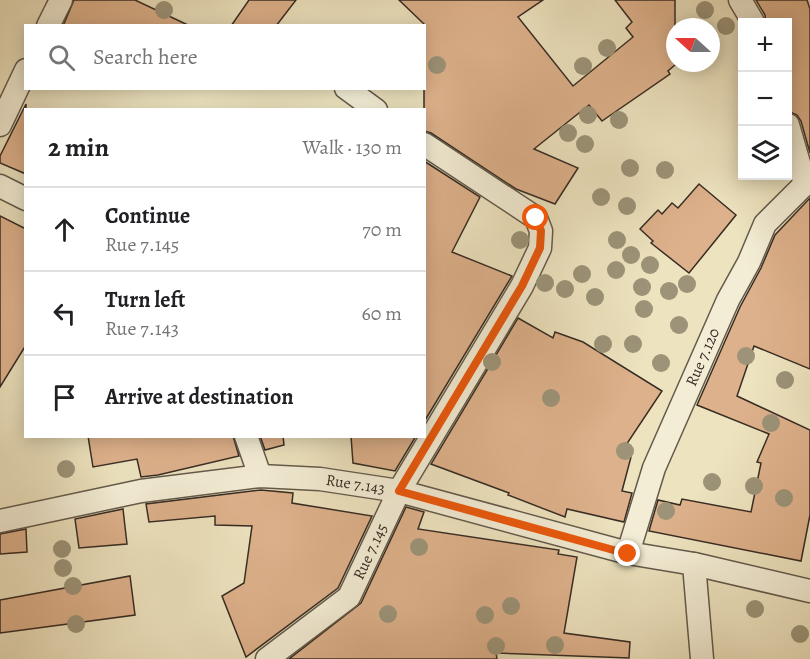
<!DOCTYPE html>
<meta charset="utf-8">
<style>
body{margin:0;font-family:Alegreya,serif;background:#f2f2f2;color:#202124}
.controls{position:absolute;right:18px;top:18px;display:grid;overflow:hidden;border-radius:0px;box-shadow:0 3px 15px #0003}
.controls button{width:54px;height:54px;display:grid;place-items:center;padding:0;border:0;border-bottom:2px solid #e0e0e0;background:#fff;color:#202124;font:30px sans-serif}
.compass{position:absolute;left:666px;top:18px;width:54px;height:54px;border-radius:50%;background:#fff;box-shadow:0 3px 15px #0003;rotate:291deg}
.stop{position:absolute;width:18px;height:18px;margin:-14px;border:4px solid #ea580c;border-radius:50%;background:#fff}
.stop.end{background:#ea580c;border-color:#fff;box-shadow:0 2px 6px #0008}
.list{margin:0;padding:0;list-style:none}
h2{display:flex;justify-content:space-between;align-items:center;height:78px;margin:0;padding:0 24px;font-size:26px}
h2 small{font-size:20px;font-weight:400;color:#757577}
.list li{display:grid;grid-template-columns:39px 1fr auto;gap:18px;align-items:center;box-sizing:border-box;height:84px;padding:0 24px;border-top:2px solid #e0e0e0}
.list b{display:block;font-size:22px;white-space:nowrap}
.list p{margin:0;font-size:20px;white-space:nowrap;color:#757577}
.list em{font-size:20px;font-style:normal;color:#757577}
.icon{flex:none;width:33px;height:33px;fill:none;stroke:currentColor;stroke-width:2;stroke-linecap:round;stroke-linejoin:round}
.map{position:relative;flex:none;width:810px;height:659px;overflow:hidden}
.search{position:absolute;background:#fff;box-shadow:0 3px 15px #0003;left:24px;top:24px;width:402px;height:66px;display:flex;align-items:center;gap:15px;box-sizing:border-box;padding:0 21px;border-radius:0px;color:#757577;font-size:22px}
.panel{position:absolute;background:#fff;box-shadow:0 3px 15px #0003;left:24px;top:108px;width:402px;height:330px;border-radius:0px}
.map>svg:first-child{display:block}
.building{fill:#ddb18b;stroke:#372c24;stroke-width:1.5}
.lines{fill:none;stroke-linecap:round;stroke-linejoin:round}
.street-casing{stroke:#645a4b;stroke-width:25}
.street{stroke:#f3edd5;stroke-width:22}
.tree{fill:#9c9378}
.route{stroke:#ea580c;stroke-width:8}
.labels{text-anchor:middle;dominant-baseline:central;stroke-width:5;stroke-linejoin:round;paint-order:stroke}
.street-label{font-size:16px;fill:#372c24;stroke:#f3edd5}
</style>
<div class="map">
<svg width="810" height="659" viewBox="0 0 810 659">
<rect width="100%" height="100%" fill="#ede3bf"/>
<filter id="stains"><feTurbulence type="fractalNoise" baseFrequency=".00333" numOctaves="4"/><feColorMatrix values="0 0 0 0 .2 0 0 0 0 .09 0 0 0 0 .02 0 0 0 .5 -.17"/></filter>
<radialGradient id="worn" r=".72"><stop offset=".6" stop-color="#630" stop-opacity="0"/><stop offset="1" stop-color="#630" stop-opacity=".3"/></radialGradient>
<g class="building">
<path d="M74 0H135L190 26H63Z"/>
<path d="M249 0H296L276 26H231Z"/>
<path d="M399 0H543L518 17 573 86 633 37 626 28 632 22 615 0H675V65L668 71 670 74 602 121 589 105 534 149 578 168 555 204 516 189 431 133 424 131V24Z"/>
<path d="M756 0H807L810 9V153L801 121 797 115 790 112 788 105V22H766L765 15Z"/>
<path d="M26 104V174L0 163V156Z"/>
<path d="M424 161 480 197 452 252 512 276 424 422Z"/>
<path d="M699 184 736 215 689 273 651 243 653 241 640 229 658 210 662 214 672 203 678 208Z"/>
<path d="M810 198V369L754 346 737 396 810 430V515L801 561 649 531 658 500 680 505 682 499 751 512 761 463 757 462 769 434 697 405 740 307 761 268 775 235Z"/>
<path d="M0 216 26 229V345L0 387Z"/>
<path d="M518 318 553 338 555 332 583 342 662 391 620 454 631 457 622 491 632 493 624 522 567 509 565 517 508 495 509 493 431 464Z"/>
<path d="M88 436H233L239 456 158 475 141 477 137 459 93 467Z"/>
<path d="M260 436H283L284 445 265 450Z"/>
<path d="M351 436H416L395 471 353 463Z"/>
<path d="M261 490 293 493 292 503 372 516 338 588 246 657 222 596 244 583 252 526 215 525V516L149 522 146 504Z"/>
<path d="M406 507 424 512 418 529 559 550 558 554 577 557 564 633 630 642 629 658 496 653 497 659H289L361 603Z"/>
<path d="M123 509 127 544 79 548 75 519Z"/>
<path d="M26 529 27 552 0 554V534Z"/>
<path d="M130 576 135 615 0 633V600Z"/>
</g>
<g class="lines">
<defs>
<g id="street">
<path d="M740 0 753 22"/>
<path d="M48 26 61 0"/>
<path d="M346 88 376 110"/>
<path d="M0 125 26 70"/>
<path d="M788 125 805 184"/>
<path d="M0 186 26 199"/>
<path d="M246 436 260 476"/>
<path id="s1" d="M0 521 141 491 260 476 320 479 399 491 628 553 694 564 810 591"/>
<path id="s2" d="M628 553 654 468 728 300 749 262 765 224 805 184 810 181"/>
<path d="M694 564 702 659"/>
<path id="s3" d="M267 659 349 597 399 491 522 286 540 248 541 231 536 218 424 144"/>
</g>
</defs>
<use href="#street" class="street-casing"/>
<use href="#street" class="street"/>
</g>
<g class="tree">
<circle cx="164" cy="10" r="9"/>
<circle cx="705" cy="10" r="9"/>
<circle cx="726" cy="26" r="9"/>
<circle cx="607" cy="48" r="9"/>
<circle cx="437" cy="65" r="9"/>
<circle cx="583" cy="66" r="9"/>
<circle cx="588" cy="115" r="9"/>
<circle cx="619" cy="120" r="9"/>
<circle cx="568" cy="133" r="9"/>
<circle cx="585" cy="144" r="9"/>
<circle cx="630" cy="168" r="9"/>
<circle cx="665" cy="170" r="9"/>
<circle cx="601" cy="197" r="9"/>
<circle cx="627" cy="206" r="9"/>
<circle cx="520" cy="240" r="9"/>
<circle cx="617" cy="240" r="9"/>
<circle cx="631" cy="255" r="9"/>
<circle cx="650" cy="265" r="9"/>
<circle cx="616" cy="270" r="9"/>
<circle cx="582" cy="274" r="9"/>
<circle cx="545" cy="283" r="9"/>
<circle cx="687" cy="284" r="9"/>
<circle cx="642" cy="287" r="9"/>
<circle cx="565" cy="289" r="9"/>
<circle cx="669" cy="291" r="9"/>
<circle cx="595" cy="297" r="9"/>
<circle cx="644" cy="309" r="9"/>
<circle cx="679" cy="325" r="9"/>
<circle cx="603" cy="344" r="9"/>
<circle cx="633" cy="344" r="9"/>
<circle cx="746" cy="356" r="9"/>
<circle cx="492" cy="362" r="9"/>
<circle cx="661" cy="363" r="9"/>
<circle cx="785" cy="380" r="9"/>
<circle cx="551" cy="398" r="9"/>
<circle cx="771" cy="423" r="9"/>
<circle cx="625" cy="451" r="9"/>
<circle cx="66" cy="469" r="9"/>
<circle cx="712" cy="482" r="9"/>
<circle cx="754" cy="486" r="9"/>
<circle cx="784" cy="498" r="9"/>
<circle cx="666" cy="511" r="9"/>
<circle cx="419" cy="547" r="9"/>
<circle cx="62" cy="549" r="9"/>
<circle cx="63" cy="568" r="9"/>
<circle cx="73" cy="586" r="9"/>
<circle cx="511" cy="606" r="9"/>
<circle cx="755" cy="609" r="9"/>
<circle cx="388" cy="614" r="9"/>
<circle cx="485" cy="615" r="9"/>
<circle cx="76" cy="624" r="9"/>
<circle cx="800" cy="634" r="9"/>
<circle cx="555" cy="645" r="9"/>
<circle cx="496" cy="646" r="9"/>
</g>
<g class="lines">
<path class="route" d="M536 218 541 231 540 248 522 286 399 491 628 554"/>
</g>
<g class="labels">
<g class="street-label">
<text stroke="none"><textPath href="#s2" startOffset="210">Rue 7.120</textPath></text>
<text stroke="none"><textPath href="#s1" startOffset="360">Rue 7.143</textPath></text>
<text stroke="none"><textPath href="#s3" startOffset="153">Rue 7.145</textPath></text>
</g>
</g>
<rect width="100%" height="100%" filter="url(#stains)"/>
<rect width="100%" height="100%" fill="url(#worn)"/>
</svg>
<div class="controls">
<button>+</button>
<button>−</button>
<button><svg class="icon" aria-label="layers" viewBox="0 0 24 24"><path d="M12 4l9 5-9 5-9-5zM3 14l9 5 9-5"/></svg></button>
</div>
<svg class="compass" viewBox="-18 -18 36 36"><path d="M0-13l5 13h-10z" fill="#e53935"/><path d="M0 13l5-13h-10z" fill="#757577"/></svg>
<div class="stop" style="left:536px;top:218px"></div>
<div class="stop end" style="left:628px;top:554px"></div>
<div class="search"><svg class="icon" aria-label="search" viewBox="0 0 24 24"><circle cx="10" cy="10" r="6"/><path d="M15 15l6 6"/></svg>Search here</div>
<section class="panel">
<h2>2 min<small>Walk · 130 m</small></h2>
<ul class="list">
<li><svg class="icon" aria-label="ahead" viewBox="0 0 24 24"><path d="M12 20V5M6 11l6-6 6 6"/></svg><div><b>Continue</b><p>Rue 7.145</p></div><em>70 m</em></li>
<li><svg class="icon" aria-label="left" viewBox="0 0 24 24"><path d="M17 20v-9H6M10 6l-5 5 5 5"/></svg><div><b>Turn left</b><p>Rue 7.143</p></div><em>60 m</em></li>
<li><svg class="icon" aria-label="arrive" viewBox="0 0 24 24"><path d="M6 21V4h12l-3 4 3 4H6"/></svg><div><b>Arrive at destination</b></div></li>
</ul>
</section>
</div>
